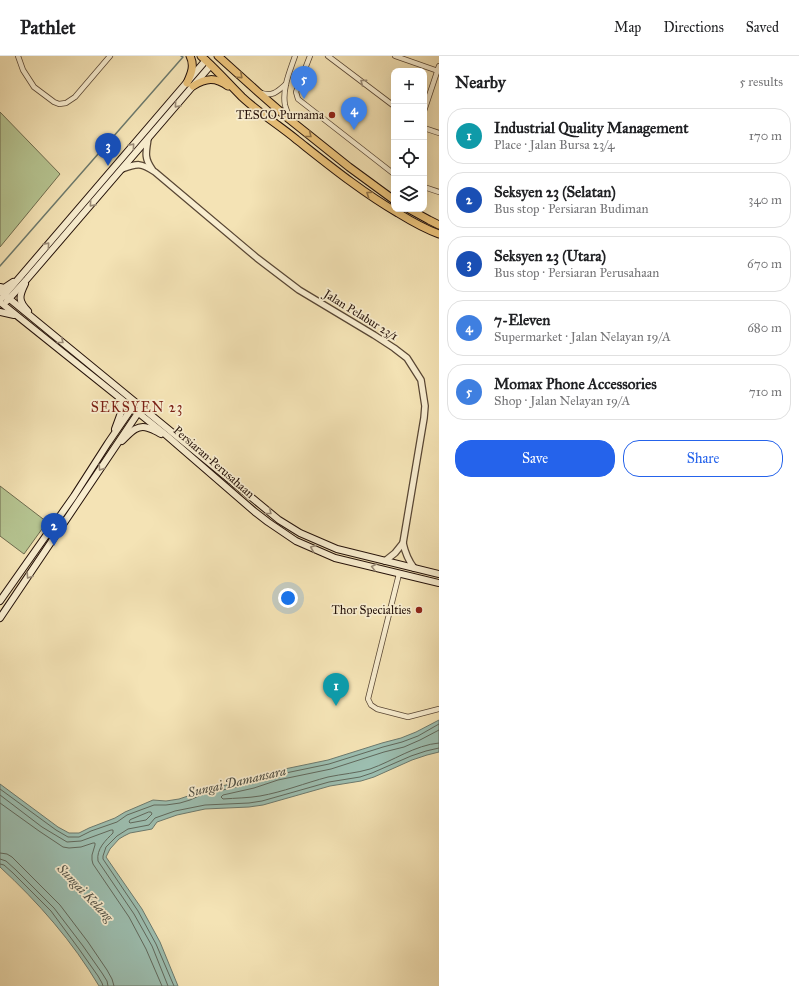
<!DOCTYPE html>
<meta charset="utf-8">
<style>
body{margin:0;font-family:"IM FELL Great Primer",serif;background:#f6f6f6;color:#202124}
.controls{position:absolute;right:12px;top:12px;display:grid;overflow:hidden;border-radius:8px;box-shadow:0 4px 16px #0002}
.controls button{width:36px;height:36px;display:grid;place-items:center;padding:0;border:0;border-bottom:1px solid #e0e0e0;background:#fff;color:#202124;font:20px sans-serif}
.you{position:absolute;left:288px;top:542px;width:14px;height:14px;margin:-10px;border:3px solid #fff;border-radius:50%;background:#1a73e8;box-shadow:0 0 0 6px #1a73e833}
.badge{display:grid;place-items:center;width:26px;height:26px;border-radius:50%;background:#2563eb;color:#fff;font-size:13px;font-weight:700}
.pin{position:absolute;translate:-50% -33px;filter:drop-shadow(0 1px 2px #0008)}
.pin::after{content:'';position:absolute;top:21px;width:14px;height:12px;background:inherit;clip-path:polygon(0 0,100% 0,50% 100%)}
.list{margin:0;padding:0;list-style:none}
h2{display:flex;justify-content:space-between;align-items:center;height:52px;margin:0;padding:0 16px;font-size:17px}
h2 small{font-size:13px;font-weight:400;color:#757577}
.list li{display:grid;grid-template-columns:26px 1fr auto;gap:12px;align-items:center;box-sizing:border-box;height:56px;margin:0 8px 8px;padding:0 8px;border:1px solid #e0e0e0;border-radius:16px}
.list b{display:block;font-size:15px;white-space:nowrap}
.list p{margin:0;font-size:13px;white-space:nowrap;color:#757577}
.list em{font-size:13px;font-style:normal;color:#757577}
.actions{display:flex;gap:8px;padding:12px 16px}
.actions a{flex:1;padding:9px 0;border:1px solid #2563eb;border-radius:16px;text-align:center;font-size:14px;color:#2563eb}
.actions .main{background:#2563eb;color:#fff}
.icon{flex:none;width:22px;height:22px;fill:none;stroke:currentColor;stroke-width:2;stroke-linecap:round;stroke-linejoin:round}
.map{position:relative;flex:none;width:439px;height:930px;overflow:hidden}
header{display:flex;align-items:center;gap:24px;box-sizing:border-box;height:56px;padding:0 20px;background:#fff;border-bottom:1px solid #e0e0e0}
header strong{font-size:19px}
nav{display:flex;gap:22px;margin-inline-start:auto;font-size:14px}
main{display:flex}
aside{flex:1;background:#fff}
.map>svg:first-child{display:block}
.green{fill:#b6c592;stroke:#6d6b4e}
.water{fill:#9cbeb0;stroke:#6c796d}
.lines{fill:none;stroke-linecap:round;stroke-linejoin:round}
.shore{stroke:#60685c;stroke-width:1}
.stream{stroke:#6c796d;stroke-width:1.5}
.minor-casing{stroke:#584634;stroke-width:6}
.tertiary-casing{stroke:#584634;stroke-width:8}
.secondary-casing{stroke:#241109;stroke-width:8}
.primary-casing{stroke:#241109;stroke-width:9}
.minor{stroke:#f8edcf;stroke-width:4.5}
.tertiary{stroke:#f8edcf;stroke-width:5.5}
.secondary{stroke:#f8edcf;stroke-width:6}
.primary{stroke:#eac27a;stroke-width:7}
.oneway{stroke:#917247}
.oneway2{stroke:#998a76}
.poi-dot{fill:#8f2418;stroke:#f8edcf;stroke-width:1.5}
.labels{text-anchor:middle;dominant-baseline:central;stroke-width:3.5;stroke-linejoin:round;paint-order:stroke}
.poi-label{font-size:12px;fill:#241109;stroke:#f8edcf;text-anchor:end}
.street-label{font-size:12px;fill:#241109;stroke:#f8edcf}
.water-label{font-size:13px;font-style:italic;fill:#4e4e43;stroke:#f8edcf}
.quarter-label{font-size:14px;letter-spacing:1px;fill:#7a1f14;stroke:#f8edcf}
</style>
<header>
<strong>Pathlet</strong>
<nav><a>Map</a><a>Directions</a><a>Saved</a></nav>
</header>
<main>
<div class="map">
<svg width="439" height="930" viewBox="0 0 439 930">
<rect width="100%" height="100%" fill="#f4e3b5"/>
<filter id="stains"><feTurbulence type="fractalNoise" baseFrequency=".005" numOctaves="4"/><feColorMatrix values="0 0 0 0 .2 0 0 0 0 .09 0 0 0 0 .02 0 0 0 .5 -.17"/></filter>
<radialGradient id="worn" r=".72"><stop offset=".6" stop-color="#630" stop-opacity="0"/><stop offset="1" stop-color="#630" stop-opacity=".3"/></radialGradient>
<g class="green">
<path d="M0 56 60 118 0 191Z"/>
<path d="M0 430 47 466 24 498 0 480Z"/>
</g>
<path class="water" d="M439 664V696L427 699 412 704 374 721 361 725 330 730 263 749 249 751 205 753 177 759 157 766 152 773 130 777 124 780 119 783 110 793 106 801 142 853 160 886 178 930H99C73 886 38 846 0 811V728L58 771 69 777H79L89 772 115 762 125 756 153 744 166 745 179 743 188 740 200 735 252 723 275 715 328 704 382 687 401 682 416 676Z"/>
<g class="lines">
<g class="shore">
<path d="M439 674 420 684 404 691 384 696 331 713 278 724 254 732 223 739 221 741 223 743C236 742 248 742 260 740 283 736 305 727 328 721 342 718 357 717 370 713 393 705 415 689 439 687"/>
<path d="M0 733 56 774 68 781H79L91 775 117 766 127 759 154 749H166L180 747 190 744 201 739 253 727 276 719 329 708 383 691 402 686 418 680 439 668"/>
<path d="M0 739 42 771 67 786 81 785 111 774H113V777C106 784 96 793 98 805L134 858 152 890 168 930"/>
<path d="M0 747 39 775 63 791 69 792 81 791 93 787H95V789L92 799V804L93 808 129 861 146 893 162 930"/>
<path d="M149 756H151L152 758 146 764 130 767 129 766 130 764Z"/>
<path d="M0 797 7 798 12 801 60 849 88 886 107 914 112 923 114 930"/>
<path d="M0 803 6 805 16 814 54 852 83 890 102 917 107 925 108 930"/>
<path d="M0 808 4 809 13 817 51 855 79 893 98 920 102 927 103 930"/>
<path d="M174 930 156 888 138 855 103 803V800L106 791 117 780 128 773 149 769 155 762 175 755 205 749 249 747 262 745 329 726 360 721 372 717 411 700 426 695 439 692"/>
</g>
<path class="stream" d="M0 210 183 1 181 0"/>
<defs>
<g id="minor">
<path d="M18 0 23 14 34 31 54 46 59 48 66 47 75 41 110 0"/>
<path d="M310 0 296 36 298 43 394 118"/>
<path d="M328 0 394 50"/>
<path d="M395 0 438 15"/>
<path d="M261 37C273 41 278 35 286 28"/>
<path d="M424 55 439 10"/>
<path d="M289 61C288 57 286 53 285 49 282 33 290 15 295 0"/>
<path d="M424 72 439 77"/>
<path d="M424 131 439 136"/>
<path d="M399 518 368 643 371 649 377 653 408 661 439 653"/>
</g>
<g id="tertiary">
<path d="M148 83C146 96 144 102 152 113"/>
<path d="M122 113C138 107 141 107 155 116L257 202 299 234 374 279 394 292 407 302 421 324 425 350 424 362 403 487C405 496 408 504 414 512"/>
<path d="M385 505 395 497 403 487"/>
</g>
<g id="secondary">
<path d="M25 228C19 240 18 245 28 255"/>
<path d="M0 231 4 232 13 226"/>
<path d="M0 235 279 464 300 477 337 493 439 518"/>
<path d="M2 242 206 4"/>
<path d="M7 245 27 223 211 9"/>
<path d="M0 246 166 379 255 456 268 466 296 485 335 502 439 527"/>
<path d="M0 256 14 259"/>
<path d="M115 373 122 354 119 342"/>
<path d="M122 385C130 377 137 368 148 372 153 373 157 376 161 378"/>
<path d="M0 545 74 440 108 387 134 349"/>
<path d="M0 562 140 354"/>
</g>
<g id="primary">
<path d="M201 0C216 13 228 27 242 41 259 57 279 69 297 84 330 110 362 136 398 157 411 165 425 173 439 178"/>
<path d="M218 0 258 36 289 63 349 111 394 144"/>
<path d="M187 27C191 18 195 10 190 0"/>
<path d="M193 30C206 22 215 21 228 30"/>
<path d="M409 153 429 164 439 169"/>
</g>
</defs>
<use href="#minor" class="minor-casing"/>
<use href="#tertiary" class="tertiary-casing"/>
<use href="#secondary" class="secondary-casing"/>
<use href="#primary" class="primary-casing"/>
<use href="#minor" class="minor"/>
<use href="#tertiary" class="tertiary"/>
<use href="#secondary" class="secondary"/>
<use href="#primary" class="primary"/>
</g>
<defs><path id="oneway-chevron" d="M-2-3.5L2.5 0L-2 3.5" fill="none" stroke-width="1.6" stroke-linecap="round" stroke-linejoin="round"/></defs>
<g class="oneway">
<use href="#oneway-chevron" transform="translate(240 20) rotate(42)"/>
<use href="#oneway-chevron" transform="translate(309 79) rotate(39)"/>
<use href="#oneway-chevron" transform="translate(369 138) rotate(-146)"/>
</g>
<g class="oneway2">
<use href="#oneway-chevron" transform="translate(363 26) rotate(-143)"/>
<use href="#oneway-chevron" transform="translate(177 49) rotate(131)"/>
<use href="#oneway-chevron" transform="translate(132 90) rotate(-49)"/>
<use href="#oneway-chevron" transform="translate(92 148) rotate(131)"/>
<use href="#oneway-chevron" transform="translate(47 189) rotate(-49)"/>
<use href="#oneway-chevron" transform="translate(61 285) rotate(39)"/>
<use href="#oneway-chevron" transform="translate(101 412) rotate(124)"/>
<use href="#oneway-chevron" transform="translate(269 456) rotate(39)"/>
<use href="#oneway-chevron" transform="translate(313 492) rotate(-157)"/>
<use href="#oneway-chevron" transform="translate(374 511) rotate(-166)"/>
<use href="#oneway-chevron" transform="translate(29 520) rotate(124)"/>
</g>
<g class="poi-dot">
<circle cx="332" cy="59" r="4"/>
<circle cx="419" cy="554" r="4"/>
</g>
<g class="labels">
<g class="poi-label">
<text x="324" y="59">TESCO Purnama</text>
<text x="411" y="554">Thor Specialties</text>
</g>
<g class="street-label">
<text transform="translate(361 259) rotate(32)">Jalan Pelabur 23/1</text>
<text transform="translate(214 406) rotate(41)">Persiaran Perusahaan</text>
</g>
<g class="water-label">
<text transform="translate(237 726) rotate(-13)">Sungai Damansara</text>
<text transform="translate(85 837) rotate(46)">Sungai Kelang</text>
</g>
<g class="quarter-label">
<text x="137" y="351">SEKSYEN 23</text>
</g>
</g>
<rect width="100%" height="100%" filter="url(#stains)"/>
<rect width="100%" height="100%" fill="url(#worn)"/>
</svg>
<div class="controls">
<button>+</button>
<button>−</button>
<button><svg class="icon" aria-label="locate" viewBox="0 0 24 24"><circle cx="12" cy="12" r="6"/><path d="M12 2v4M12 18v4M2 12h4M18 12h4"/></svg></button>
<button><svg class="icon" aria-label="layers" viewBox="0 0 24 24"><path d="M12 4l9 5-9 5-9-5zM3 14l9 5 9-5"/></svg></button>
</div>
<div class="you"></div>
<div class="pin badge" style="left:336px;top:650px;background:#0f9aa8">1</div>
<div class="pin badge" style="left:54px;top:490px;background:#1a4fb4">2</div>
<div class="pin badge" style="left:108px;top:110px;background:#1a4fb4">3</div>
<div class="pin badge" style="left:354px;top:74px;background:#3f7fe0">4</div>
<div class="pin badge" style="left:304px;top:43px;background:#3f7fe0">5</div>
</div>
<aside>
<h2>Nearby<small>5 results</small></h2>
<ul class="list">
<li><span class="badge" style="background:#0f9aa8">1</span><div><b>Industrial Quality Management</b><p>Place · Jalan Bursa 23/4</p></div><em>170 m</em></li>
<li><span class="badge" style="background:#1a4fb4">2</span><div><b>Seksyen 23 (Selatan)</b><p>Bus stop · Persiaran Budiman</p></div><em>340 m</em></li>
<li><span class="badge" style="background:#1a4fb4">3</span><div><b>Seksyen 23 (Utara)</b><p>Bus stop · Persiaran Perusahaan</p></div><em>670 m</em></li>
<li><span class="badge" style="background:#3f7fe0">4</span><div><b>7-Eleven</b><p>Supermarket · Jalan Nelayan 19/A</p></div><em>680 m</em></li>
<li><span class="badge" style="background:#3f7fe0">5</span><div><b>Momax Phone Accessories</b><p>Shop · Jalan Nelayan 19/A</p></div><em>710 m</em></li>
</ul>
<div class="actions"><a class="main">Save</a><a>Share</a></div>
</aside>
</main>
